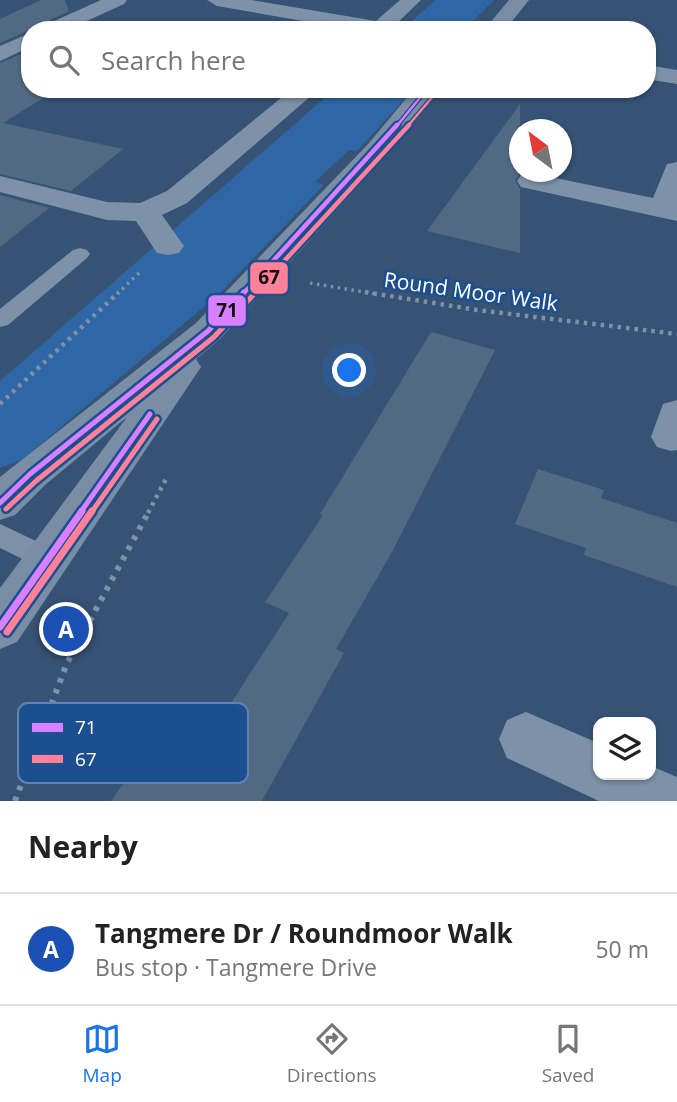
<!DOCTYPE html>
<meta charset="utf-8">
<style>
body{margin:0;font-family:"Open Sans",sans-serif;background:#f2f2f2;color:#222}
.controls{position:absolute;right:21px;bottom:21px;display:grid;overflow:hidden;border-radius:14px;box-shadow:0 2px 5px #0004}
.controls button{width:63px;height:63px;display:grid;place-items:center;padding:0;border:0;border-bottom:2px solid #e0e0e0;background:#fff;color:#222;font:35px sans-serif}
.compass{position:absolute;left:509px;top:119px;width:63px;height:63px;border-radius:50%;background:#fff;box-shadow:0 2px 5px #0004;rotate:328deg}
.you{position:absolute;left:350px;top:371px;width:24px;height:24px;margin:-18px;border:5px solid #fff;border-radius:50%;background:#1a73e8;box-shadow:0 0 0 10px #1a73e833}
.badge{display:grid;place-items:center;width:46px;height:46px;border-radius:50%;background:#1a73e8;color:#fff;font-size:23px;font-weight:700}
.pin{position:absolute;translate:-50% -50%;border:4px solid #fff;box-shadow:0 2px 7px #0006}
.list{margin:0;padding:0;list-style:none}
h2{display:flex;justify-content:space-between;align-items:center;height:91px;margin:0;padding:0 28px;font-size:30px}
h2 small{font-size:23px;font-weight:400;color:#767676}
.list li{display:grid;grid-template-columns:46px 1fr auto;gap:21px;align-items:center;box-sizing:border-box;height:112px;padding:0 28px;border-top:2px solid #e0e0e0}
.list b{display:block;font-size:26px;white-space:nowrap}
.list p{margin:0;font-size:23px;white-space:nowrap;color:#767676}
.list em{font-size:23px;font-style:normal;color:#767676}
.icon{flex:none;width:38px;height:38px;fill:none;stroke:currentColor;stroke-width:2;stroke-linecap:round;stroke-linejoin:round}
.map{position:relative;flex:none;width:677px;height:801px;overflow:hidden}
.search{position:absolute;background:#fff;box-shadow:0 2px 5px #0004;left:21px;right:21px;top:21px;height:77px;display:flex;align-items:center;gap:18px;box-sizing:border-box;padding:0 24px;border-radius:28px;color:#767676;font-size:26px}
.sheet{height:203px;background:#fff}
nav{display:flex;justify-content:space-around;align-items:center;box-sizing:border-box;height:98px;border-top:2px solid #e0e0e0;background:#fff;font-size:19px;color:#767676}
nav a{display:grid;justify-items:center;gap:4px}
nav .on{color:#1a73e8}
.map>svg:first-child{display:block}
.green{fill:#2f66a5}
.building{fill:#526984}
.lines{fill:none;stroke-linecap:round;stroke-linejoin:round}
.path-far2{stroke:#7d92a8;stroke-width:3.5;stroke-dasharray:2.5 4.5;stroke-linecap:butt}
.path-far1{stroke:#7d92a8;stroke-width:4.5;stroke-dasharray:3.5 5;stroke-linecap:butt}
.path{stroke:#7d92a8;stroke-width:6;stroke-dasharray:4.5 7;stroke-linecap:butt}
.lane{fill:#7d92a8;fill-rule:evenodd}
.street{fill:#7d92a8;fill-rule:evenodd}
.secondary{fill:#798da4;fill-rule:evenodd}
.bus-1-far3-casing{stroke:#1b4f8f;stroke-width:5}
.bus-1-far2-casing{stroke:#1b4f8f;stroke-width:9}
.bus-1-far1-casing{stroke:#1b4f8f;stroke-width:10}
.bus-1-casing{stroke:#1b4f8f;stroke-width:12}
.bus-2-far3-casing{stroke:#1b4f8f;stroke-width:5}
.bus-2-far2-casing{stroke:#1b4f8f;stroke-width:9}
.bus-2-far1-casing{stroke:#1b4f8f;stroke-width:10}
.bus-2-casing{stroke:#1b4f8f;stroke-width:12}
.bus-1-far3{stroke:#d880ff;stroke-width:2.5}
.bus-1-far2{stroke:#d880ff;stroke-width:4.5}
.bus-1-far1{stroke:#d880ff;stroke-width:5}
.bus-1{stroke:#d880ff;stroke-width:7}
.bus-2-far3{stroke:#ff8098;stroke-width:2.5}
.bus-2-far2{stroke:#ff8098;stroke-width:4.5}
.bus-2-far1{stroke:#ff8098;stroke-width:5}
.bus-2{stroke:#ff8098;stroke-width:7}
.labels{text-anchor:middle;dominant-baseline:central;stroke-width:5;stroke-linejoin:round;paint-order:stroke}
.street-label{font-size:21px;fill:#fff;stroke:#1b4f8f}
.key{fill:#1b4f8f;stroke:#5f84b1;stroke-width:2}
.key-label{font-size:19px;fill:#fff}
.line-badge{stroke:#1b4f8f;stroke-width:2.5}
.pale-badge-label{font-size:19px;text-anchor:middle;font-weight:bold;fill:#111}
</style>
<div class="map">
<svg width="677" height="801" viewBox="0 0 677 801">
<rect width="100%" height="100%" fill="#365274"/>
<g class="green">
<path d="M435 0H494L464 30H402Z"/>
<path d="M335 89H414L357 151 349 150 315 182 324 185 218 295 22 460 0 468V381Z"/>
</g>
<g class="building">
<path d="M41 0H65L69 11 42 24 38 30H30L0 43V19Z"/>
<path d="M30 50V89H58L3 123 123 149 71 191 0 174V63Z"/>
<path d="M520 104V173L515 180 520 189V253L427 231Z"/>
<path d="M0 195 49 208 0 247Z"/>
<path d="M431 332 495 350 392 552 336 649 344 653 262 801H111L183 701 219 722 289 613 265 602 323 515 320 514Z"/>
<path d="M538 469 604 490 601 498 677 523V587L584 555 586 548 515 524Z"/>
</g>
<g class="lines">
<g class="path-far2">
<path d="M310 283 376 294"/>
<path d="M117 294 140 272"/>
</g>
<g class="path-far1">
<path d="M365 292 477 310 677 334"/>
<path d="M0 404 119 292"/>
<path d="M148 513 166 479"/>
</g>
<path class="path" d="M15 801 67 663 149 511"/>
<g class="lane">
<path d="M80 248 87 250 90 254 87 258 8 325 0 327V309L73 250Z"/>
<path d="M0 524 57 551 62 559 57 567 47 571 0 548Z"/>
</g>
<g class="street">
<path d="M101 0H127L124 4 67 30H40L43 26Z"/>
<path d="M207 0H251L376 21 400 0H421L390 30H355L217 6Z"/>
<path d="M30 33V47L0 61V46Z"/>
<path d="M647 65 677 70V84L647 79Z"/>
<path d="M292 89H319L187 203 162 215 184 246 179 253 168 255 157 253 136 221 107 220 0 192V176L107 202 140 203 167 191Z"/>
<path d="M677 162V221L521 187 517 181 521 175 531 173 653 198 667 164Z"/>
<path d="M677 400V450L671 451 657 447 651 437 663 404Z"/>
<path d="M526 712 598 743V775H651V766L677 777V801H599L507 758 499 739 507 720Z"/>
</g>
<g class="secondary">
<path d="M509 0H529L505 30H484Z"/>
<path d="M414 89H439L387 155 220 339 196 359 201 367 17 642 0 649V588L127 417 45 485 15 515 0 520V477L196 323 369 143Z"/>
</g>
<defs>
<path id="bus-1-far3" d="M396 127 427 89"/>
<path id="bus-1-far2" d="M243 294 397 125"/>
<g id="bus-1-far1">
<path d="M0 503 30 474 208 331 244 292"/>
<path d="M80 513 150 414"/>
</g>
<path id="bus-1" d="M0 627 82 511"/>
<path id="bus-2-far3" d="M407 127 434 95"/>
<path id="bus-2-far2" d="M254 294 409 125"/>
<g id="bus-2-far1">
<path d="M6 509 36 481 214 337 256 292"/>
<path d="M91 513 157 419"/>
</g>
<path id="bus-2" d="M7 632 92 511"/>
</defs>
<use href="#bus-1-far3" class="bus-1-far3-casing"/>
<use href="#bus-1-far2" class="bus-1-far2-casing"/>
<use href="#bus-1-far1" class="bus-1-far1-casing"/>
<use href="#bus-1" class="bus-1-casing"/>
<use href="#bus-2-far3" class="bus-2-far3-casing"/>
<use href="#bus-2-far2" class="bus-2-far2-casing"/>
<use href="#bus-2-far1" class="bus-2-far1-casing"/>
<use href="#bus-2" class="bus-2-casing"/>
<use href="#bus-1-far3" class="bus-1-far3"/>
<use href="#bus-1-far2" class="bus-1-far2"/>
<use href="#bus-1-far1" class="bus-1-far1"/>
<use href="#bus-1" class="bus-1"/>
<use href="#bus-2-far3" class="bus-2-far3"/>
<use href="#bus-2-far2" class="bus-2-far2"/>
<use href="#bus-2-far1" class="bus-2-far1"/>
<use href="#bus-2" class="bus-2"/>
</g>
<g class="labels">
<g class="street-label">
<text transform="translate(471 291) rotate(8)">Round Moor Walk</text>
</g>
</g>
<rect x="18" y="703" width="230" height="80" rx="10" class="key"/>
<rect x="32" y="723" width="31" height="9" fill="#d880ff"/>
<rect x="32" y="755" width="31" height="8" fill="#ff8098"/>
<g class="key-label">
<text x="75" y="734">71</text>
<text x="75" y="766">67</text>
</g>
<g class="line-badge">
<rect x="249" y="261" width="40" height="34" rx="7" fill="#ff8098"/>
<rect x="207" y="294" width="40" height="33" rx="7" fill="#d880ff"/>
</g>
<g class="pale-badge-label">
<text x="269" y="284">67</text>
<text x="227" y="317">71</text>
</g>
</svg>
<div class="controls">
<button><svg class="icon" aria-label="layers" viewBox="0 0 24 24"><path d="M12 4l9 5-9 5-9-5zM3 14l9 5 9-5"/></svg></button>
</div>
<svg class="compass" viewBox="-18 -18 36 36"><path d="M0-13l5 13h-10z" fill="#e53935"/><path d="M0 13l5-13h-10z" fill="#767676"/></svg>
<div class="you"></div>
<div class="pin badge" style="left:66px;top:629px;background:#1a4fb4">A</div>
<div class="search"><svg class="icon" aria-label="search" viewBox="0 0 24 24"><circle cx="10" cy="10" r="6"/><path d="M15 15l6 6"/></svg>Search here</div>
</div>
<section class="sheet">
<h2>Nearby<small></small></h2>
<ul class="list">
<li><span class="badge" style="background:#1a4fb4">A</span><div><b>Tangmere Dr / Roundmoor Walk</b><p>Bus stop · Tangmere Drive</p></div><em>50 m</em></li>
</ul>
</section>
<nav>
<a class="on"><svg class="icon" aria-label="map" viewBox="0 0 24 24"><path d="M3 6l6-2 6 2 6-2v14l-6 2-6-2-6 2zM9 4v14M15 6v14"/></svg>Map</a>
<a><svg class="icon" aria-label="directions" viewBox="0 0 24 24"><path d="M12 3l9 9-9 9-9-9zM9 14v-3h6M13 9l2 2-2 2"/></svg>Directions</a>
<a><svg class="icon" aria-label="saved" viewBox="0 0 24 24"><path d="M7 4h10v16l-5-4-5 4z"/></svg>Saved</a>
</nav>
